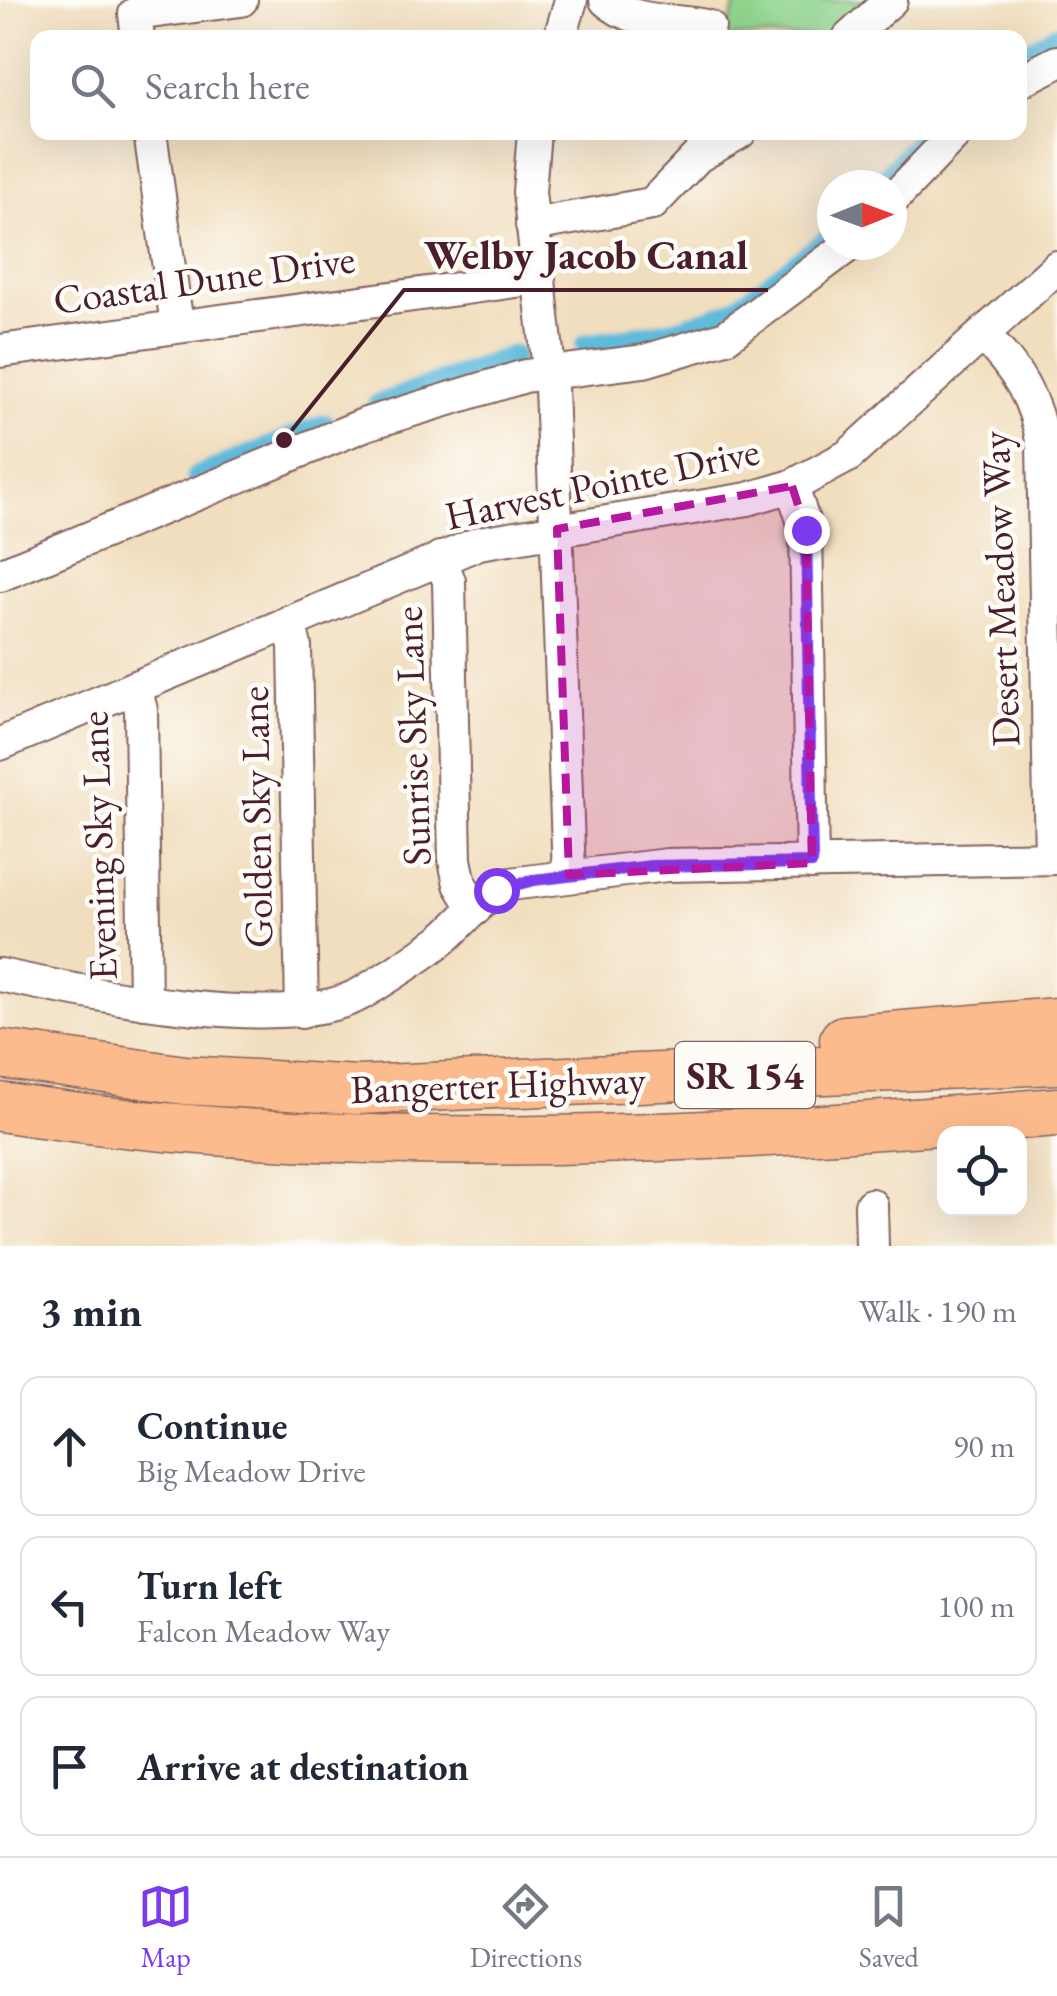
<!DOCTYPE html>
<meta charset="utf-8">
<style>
body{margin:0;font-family:"EB Garamond",serif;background:#f2f2f3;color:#1f2937}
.controls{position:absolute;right:30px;bottom:30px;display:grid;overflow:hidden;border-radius:20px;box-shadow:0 10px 40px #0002}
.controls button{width:90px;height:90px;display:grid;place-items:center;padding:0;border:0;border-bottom:2px solid #e0e1e3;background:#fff;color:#1f2937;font:50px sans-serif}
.compass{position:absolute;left:817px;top:170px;width:90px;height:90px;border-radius:50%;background:#fff;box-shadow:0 10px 40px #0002;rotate:89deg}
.stop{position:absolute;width:30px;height:30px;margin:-22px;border:8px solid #7c3aed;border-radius:50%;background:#fff}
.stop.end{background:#7c3aed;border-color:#fff;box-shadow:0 2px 10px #0008}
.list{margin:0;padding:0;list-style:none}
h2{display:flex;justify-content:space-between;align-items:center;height:130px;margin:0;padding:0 40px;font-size:42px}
h2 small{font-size:32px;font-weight:400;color:#747a83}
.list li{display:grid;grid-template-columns:65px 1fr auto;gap:30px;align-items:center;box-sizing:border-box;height:140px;margin:0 20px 20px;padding:0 20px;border:2px solid #e0e1e3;border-radius:20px}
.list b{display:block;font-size:38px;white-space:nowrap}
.list p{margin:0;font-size:32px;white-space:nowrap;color:#747a83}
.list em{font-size:32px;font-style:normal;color:#747a83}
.icon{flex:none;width:55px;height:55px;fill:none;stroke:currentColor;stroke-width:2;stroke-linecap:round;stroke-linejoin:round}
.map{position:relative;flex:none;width:1057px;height:1246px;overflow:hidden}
.search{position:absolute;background:#fff;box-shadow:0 10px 40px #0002;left:30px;right:30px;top:30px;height:110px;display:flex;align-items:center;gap:25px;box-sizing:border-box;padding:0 35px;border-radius:20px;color:#747a83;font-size:38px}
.sheet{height:610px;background:#fff}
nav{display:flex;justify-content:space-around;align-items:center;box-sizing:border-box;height:140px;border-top:2px solid #e0e1e3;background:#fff;font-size:28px;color:#747a83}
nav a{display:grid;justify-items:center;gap:5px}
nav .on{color:#7c3aed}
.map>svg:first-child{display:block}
.green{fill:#90d48e;stroke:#6d7a5c;stroke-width:2.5}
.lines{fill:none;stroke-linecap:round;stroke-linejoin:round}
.canal{stroke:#5ebadc;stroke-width:22}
.minor-casing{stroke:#84625e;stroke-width:36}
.highway-casing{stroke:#84625e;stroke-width:51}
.minor{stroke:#fff;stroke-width:32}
.highway{stroke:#fbbb8d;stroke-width:48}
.route{stroke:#7c3aed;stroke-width:12}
.marked{fill:#b5179e;fill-opacity:0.2;stroke:#b5179e;stroke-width:8;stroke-dasharray:20 12;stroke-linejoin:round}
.labels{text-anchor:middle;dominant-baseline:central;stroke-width:9;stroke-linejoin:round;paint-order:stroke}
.shield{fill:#fdfcf7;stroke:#806168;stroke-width:2.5}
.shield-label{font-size:38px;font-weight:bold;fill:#4a1f2b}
.street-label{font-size:40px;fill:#4a1f2b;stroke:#fdfcf7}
.leader{fill:none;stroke:#4a1f2b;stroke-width:4}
.callout-dot{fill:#4a1f2b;stroke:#fdfcf7;stroke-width:4}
.callout-label{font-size:42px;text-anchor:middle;font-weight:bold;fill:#4a1f2b;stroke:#fdfcf7;stroke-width:9;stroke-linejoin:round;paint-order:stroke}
</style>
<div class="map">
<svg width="1057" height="1246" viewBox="0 0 1057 1246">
<rect width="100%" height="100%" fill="#fdfcf7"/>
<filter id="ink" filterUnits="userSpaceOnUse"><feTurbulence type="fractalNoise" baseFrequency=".01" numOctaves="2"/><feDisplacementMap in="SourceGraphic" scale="20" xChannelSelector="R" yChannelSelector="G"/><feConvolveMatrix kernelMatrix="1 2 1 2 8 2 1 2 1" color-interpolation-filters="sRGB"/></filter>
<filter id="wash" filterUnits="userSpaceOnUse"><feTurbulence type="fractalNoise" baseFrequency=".0048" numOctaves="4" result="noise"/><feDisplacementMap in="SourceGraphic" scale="40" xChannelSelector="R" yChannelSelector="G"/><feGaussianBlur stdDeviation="2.25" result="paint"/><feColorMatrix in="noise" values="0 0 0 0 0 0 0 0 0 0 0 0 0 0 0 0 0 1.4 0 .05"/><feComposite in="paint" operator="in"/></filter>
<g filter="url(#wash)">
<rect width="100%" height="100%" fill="#f1debe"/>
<path class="green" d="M738 0H866L824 37H724Z"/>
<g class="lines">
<g class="canal">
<path d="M1020 57 1057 35"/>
<path d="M879 185 929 132"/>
<path d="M586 345 676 330 732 312 832 237"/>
<path d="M378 405 513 356"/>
<path d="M197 477 325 425"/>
</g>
</g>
</g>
<g filter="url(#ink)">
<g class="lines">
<defs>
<g id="minor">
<path d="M606 0C634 26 675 18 709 27"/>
<path d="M138 38 135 14 241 0"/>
<path d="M560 38 571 0"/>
<path d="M849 38 891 0"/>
<path d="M1020 81 1057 62"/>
<path d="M150 132 177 325"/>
<path d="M534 132 529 192 551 387 569 875"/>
<path d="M892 200 957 132"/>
<path d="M532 225 652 204 698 156 740 132"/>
<path d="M983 335C1016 368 1036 399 1043 446L1051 858"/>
<path d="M0 351 538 278"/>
<path d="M792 486 806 530 812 863"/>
<path d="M440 558 449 581 455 860 460 884 475 909"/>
<path d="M0 575 366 424 525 376 644 361 726 337 849 245"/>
<path d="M289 622 295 646 302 1012"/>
<path d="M135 687 141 710 145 1002"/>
<path d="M0 744 479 543 748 499 792 486 848 456 1057 267"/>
<path d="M0 975C84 993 289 1036 362 993 390 976 420 957 445 937 465 920 484 893 510 884L667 865 1057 858"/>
<path d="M871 1205 872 1246"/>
</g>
<g id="highway">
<path d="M844 1040 1057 1022"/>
<path d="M0 1054 185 1080 358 1090 1057 1060"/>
<path d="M0 1107C350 1161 706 1140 1057 1112"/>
</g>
</defs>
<use href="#minor" class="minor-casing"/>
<use href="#highway" class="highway-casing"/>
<use href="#minor" class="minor"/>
<use href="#highway" class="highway"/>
</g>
</g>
<g class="lines" filter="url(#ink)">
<path class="route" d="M496 890 534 880 651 866 812 863 806 530"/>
</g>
<path class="marked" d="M792 486 806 530 812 863 569 875 557 529Z"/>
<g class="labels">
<rect class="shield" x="675" y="1042" width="140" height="66" rx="8"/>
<g class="shield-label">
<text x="745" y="1075">SR 154</text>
</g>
<g class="street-label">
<text transform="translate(204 279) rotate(-8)">Coastal Dune Drive</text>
<text transform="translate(602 483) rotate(-12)">Harvest Pointe Drive</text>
<text transform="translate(1000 589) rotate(-92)">Desert Meadow Way</text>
<text transform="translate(412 736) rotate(-92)">Sunrise Sky Lane</text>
<text transform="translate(256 817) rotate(-91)">Golden Sky Lane</text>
<text transform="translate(98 846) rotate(-92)">Evening Sky Lane</text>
<text transform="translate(498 1084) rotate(-2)">Bangerter Highway</text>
</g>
</g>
<path class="leader" d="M284 440L404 290H768"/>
<circle class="callout-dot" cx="284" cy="440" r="10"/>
<g class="callout-label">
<text x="586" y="269">Welby Jacob Canal</text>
</g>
</svg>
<div class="controls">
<button><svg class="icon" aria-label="locate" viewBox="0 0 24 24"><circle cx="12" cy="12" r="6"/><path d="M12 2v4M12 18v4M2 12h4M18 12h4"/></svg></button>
</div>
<svg class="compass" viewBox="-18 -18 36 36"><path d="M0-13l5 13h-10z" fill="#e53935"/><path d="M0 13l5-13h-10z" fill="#747a83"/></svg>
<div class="stop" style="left:496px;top:890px"></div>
<div class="stop end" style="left:806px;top:530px"></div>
<div class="search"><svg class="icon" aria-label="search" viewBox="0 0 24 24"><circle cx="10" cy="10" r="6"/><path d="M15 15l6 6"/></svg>Search here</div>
</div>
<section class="sheet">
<h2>3 min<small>Walk · 190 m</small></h2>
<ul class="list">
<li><svg class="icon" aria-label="ahead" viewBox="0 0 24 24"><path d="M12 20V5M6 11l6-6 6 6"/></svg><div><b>Continue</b><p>Big Meadow Drive</p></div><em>90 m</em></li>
<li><svg class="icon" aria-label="left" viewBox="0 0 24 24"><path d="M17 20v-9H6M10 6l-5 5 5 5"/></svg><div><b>Turn left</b><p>Falcon Meadow Way</p></div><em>100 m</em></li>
<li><svg class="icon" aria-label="arrive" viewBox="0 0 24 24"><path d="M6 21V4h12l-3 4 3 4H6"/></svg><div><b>Arrive at destination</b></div></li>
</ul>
</section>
<nav>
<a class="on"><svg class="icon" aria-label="map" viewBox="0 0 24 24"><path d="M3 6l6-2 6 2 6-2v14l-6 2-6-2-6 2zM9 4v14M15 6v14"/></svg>Map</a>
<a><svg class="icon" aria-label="directions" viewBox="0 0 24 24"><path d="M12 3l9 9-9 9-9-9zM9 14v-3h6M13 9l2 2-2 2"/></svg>Directions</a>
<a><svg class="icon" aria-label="saved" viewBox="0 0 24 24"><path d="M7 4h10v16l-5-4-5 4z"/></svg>Saved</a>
</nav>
